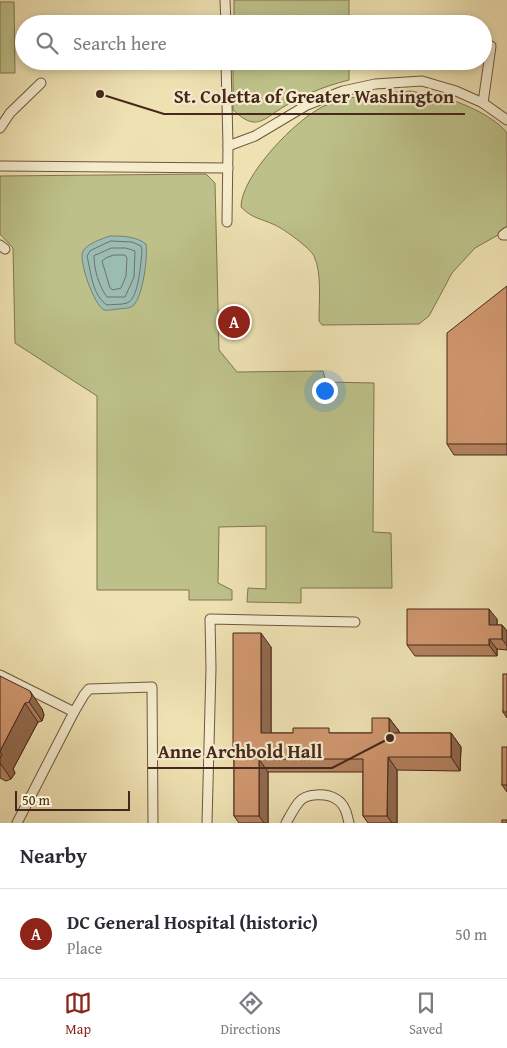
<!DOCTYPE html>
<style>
body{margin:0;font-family:"Gentium Book Plus",serif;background:#f2f2f3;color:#2b2b33}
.scale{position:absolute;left:15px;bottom:12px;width:115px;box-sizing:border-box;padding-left:5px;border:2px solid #46271b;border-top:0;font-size:14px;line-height:18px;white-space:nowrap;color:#46271b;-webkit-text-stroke:4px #f4eccd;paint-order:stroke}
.you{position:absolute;left:324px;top:390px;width:18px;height:18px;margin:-12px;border:4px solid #fff;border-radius:50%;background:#1a73e8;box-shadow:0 0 0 8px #1a73e833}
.badge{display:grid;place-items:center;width:32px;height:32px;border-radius:50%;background:#8f2418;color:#fff;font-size:16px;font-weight:700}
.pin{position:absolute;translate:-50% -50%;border:2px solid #fff;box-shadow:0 1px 5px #0006}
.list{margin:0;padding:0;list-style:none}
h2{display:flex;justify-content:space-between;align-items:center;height:65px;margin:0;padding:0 20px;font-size:21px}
h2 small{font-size:16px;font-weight:400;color:#7c7c81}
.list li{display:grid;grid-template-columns:32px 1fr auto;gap:15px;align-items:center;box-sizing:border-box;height:90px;padding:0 20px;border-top:1px solid #e1e1e2}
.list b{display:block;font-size:19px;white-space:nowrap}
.list p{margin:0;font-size:16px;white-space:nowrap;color:#7c7c81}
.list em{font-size:16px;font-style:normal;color:#7c7c81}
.icon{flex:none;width:28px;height:28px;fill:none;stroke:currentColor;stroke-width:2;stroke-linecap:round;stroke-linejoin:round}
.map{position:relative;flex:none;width:507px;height:823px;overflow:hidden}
.search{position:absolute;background:#fff;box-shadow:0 2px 8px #0003;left:15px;right:15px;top:15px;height:55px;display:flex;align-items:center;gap:12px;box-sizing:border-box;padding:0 18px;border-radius:28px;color:#7c7c81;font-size:19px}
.sheet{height:155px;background:#fff}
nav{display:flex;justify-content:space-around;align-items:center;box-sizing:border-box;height:70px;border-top:1px solid #e1e1e2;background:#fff;font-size:14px;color:#7c7c81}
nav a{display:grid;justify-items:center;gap:2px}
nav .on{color:#8f2418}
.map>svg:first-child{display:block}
.green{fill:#bdc189;stroke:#827452}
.water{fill:#9abcb2;stroke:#788076}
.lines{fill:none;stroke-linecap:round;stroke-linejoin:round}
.shore{stroke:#707266;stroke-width:1}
.lane-casing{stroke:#705641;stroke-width:11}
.lane{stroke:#f4eccd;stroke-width:9}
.wall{fill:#b3825f;stroke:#46271b}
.shaded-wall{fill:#926a4e;stroke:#46271b}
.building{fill:#d0976f;stroke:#46271b}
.leader{fill:none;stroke:#46271b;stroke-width:2}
.callout-dot{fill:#46271b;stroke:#f4eccd;stroke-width:2}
.callout-label{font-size:19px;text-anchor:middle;font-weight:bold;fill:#46271b;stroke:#f4eccd;stroke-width:4.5;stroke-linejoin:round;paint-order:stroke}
</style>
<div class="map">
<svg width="507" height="823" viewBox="0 0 507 823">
<rect width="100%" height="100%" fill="#eee1b2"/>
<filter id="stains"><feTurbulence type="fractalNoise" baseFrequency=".004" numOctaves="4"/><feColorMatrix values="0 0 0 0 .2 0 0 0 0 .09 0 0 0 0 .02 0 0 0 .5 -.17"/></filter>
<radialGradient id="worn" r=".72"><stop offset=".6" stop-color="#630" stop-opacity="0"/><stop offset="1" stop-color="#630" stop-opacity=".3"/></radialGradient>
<g class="green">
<rect x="234" y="0" width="115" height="24"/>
<path d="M0 2H14L15 73H0Z"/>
<path d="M233 61H349V80C321 87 298 97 274 113 269 117 260 123 253 122 245 121 239 115 233 110Z"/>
<path d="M411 91C423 94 435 94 446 98 465 104 495 117 507 133V226L498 235 475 248 452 273 429 316 419 324 322 325 319 321C319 303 322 272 314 256 310 248 284 229 275 225 260 218 253 219 241 207 241 176 296 119 324 106 351 95 382 93 411 91Z"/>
<path d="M206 174 215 183 219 350 237 372 323 371 326 382 374 383 373 532 391 533 392 588H301V603L247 602 248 588 266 589V526L219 527 218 583 232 590V600H189V590H97V396L15 343 13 248 0 234V176Z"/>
</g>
<path class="water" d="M110 236C123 236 135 236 146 244 148 256 143 297 133 306 128 309 124 308 119 309 114 309 108 311 104 310 94 305 78 260 83 251 88 243 102 239 110 236Z"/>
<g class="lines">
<g class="shore">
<path d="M111 241 132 242 141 246 142 250C141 261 139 299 127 303 121 305 113 304 107 305 92 295 91 272 87 256L90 251Z"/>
<path d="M112 248H126L135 251 134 277 125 297H107C99 286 94 270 94 256Z"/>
<path d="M114 255H125L127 258 126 276 121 288 113 290 110 288 102 261 106 258Z"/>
</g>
<defs>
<g id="lane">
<path d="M225 0 226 24"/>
<path d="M226 61 228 146 255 136 307 105 343 91 375 84 422 81 456 91 483 103 507 120"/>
<path d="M483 103 491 46"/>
<path d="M0 128 10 113 41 83"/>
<path d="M0 166 228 168"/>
<path d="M227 222 228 146"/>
<path d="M507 232 503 235H507"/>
<path d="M0 245 5 249"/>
<path d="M0 675 74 712"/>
<path d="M17 823 74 712 84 695 89 689 152 687 153 823"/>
<path d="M207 823 211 668 210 619 355 622"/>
<path d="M286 823C290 816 294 808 299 802 306 793 327 793 336 799 345 804 347 814 349 823"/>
</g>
</defs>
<use href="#lane" class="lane-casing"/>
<use href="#lane" class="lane"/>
</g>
<g class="wall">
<path d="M507 286V455H454L447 444Z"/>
<path d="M497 619V625H502L507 631V650L497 649V656H415L407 645Z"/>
<path d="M271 647V733H372L389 718 399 731V733H451L461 747 460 771 397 770V823H368L363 816V772H268V823H239L234 816V760L233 757Z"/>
<path d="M507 674V718L503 712Z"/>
<path d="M0 676 42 709 44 715 42 721 38 722 13 769 15 773 11 779 6 781 0 778Z"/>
<path d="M507 747V792L502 785Z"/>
</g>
<g class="shaded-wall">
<path d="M489 609 497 619V635L489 625Z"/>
<path d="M502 625 507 631V646L502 639Z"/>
<path d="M261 633 271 647V747L261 733Z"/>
<path d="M489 639 497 649V656L489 645Z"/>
<path d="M30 691 42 709 44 715 42 721 29 702Z"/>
<path d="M25 703 38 722 13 769 15 773 11 779 0 763V751Z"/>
<path d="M389 718 399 731V747L389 733Z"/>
<path d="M451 733 461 747 460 771 451 757Z"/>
<path d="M388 757 397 770V823H392L387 816Z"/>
<path d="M259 759 268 772V823H264L259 816Z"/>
</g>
<g class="building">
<path d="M507 286V444H447V333Z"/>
<path d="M407 609H489V625H502V639H489V645H407Z"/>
<path d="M233 633H261V733H293V728H329V733H372V718H389V733H451V757H388L387 816H363V759H259V816H234V757H233Z"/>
<rect x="503" y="674" width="4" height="38"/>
<path d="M0 676 30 691 32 696 29 702 25 703 0 751 2 755 0 758Z"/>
<rect x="502" y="747" width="5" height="38"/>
<rect x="502" y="820" width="5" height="3"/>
</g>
<path class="leader" d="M100 94L164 114H465M390 738L332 768H148"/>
<g class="callout-dot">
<circle cx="100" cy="94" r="5"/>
<circle cx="390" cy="738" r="5"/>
</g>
<g class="callout-label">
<text x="314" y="103">St. Coletta of Greater Washington</text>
<text x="240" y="758">Anne Archbold Hall</text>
</g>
<rect width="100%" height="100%" filter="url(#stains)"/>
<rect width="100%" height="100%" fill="url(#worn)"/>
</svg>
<div class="scale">50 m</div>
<div class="you"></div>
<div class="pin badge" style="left:234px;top:322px">A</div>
<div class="search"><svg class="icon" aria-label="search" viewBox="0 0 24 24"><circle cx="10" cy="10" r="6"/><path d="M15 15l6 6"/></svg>Search here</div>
</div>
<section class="sheet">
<h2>Nearby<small></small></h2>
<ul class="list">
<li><span class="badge">A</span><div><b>DC General Hospital (historic)</b><p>Place</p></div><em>50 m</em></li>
</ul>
</section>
<nav>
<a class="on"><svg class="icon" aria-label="map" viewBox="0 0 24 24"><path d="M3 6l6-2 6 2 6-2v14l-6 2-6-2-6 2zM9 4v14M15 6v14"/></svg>Map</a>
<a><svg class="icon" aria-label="directions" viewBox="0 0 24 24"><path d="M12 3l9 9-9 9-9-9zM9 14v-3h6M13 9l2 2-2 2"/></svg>Directions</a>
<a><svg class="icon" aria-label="saved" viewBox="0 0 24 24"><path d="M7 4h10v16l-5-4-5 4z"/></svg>Saved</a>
</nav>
